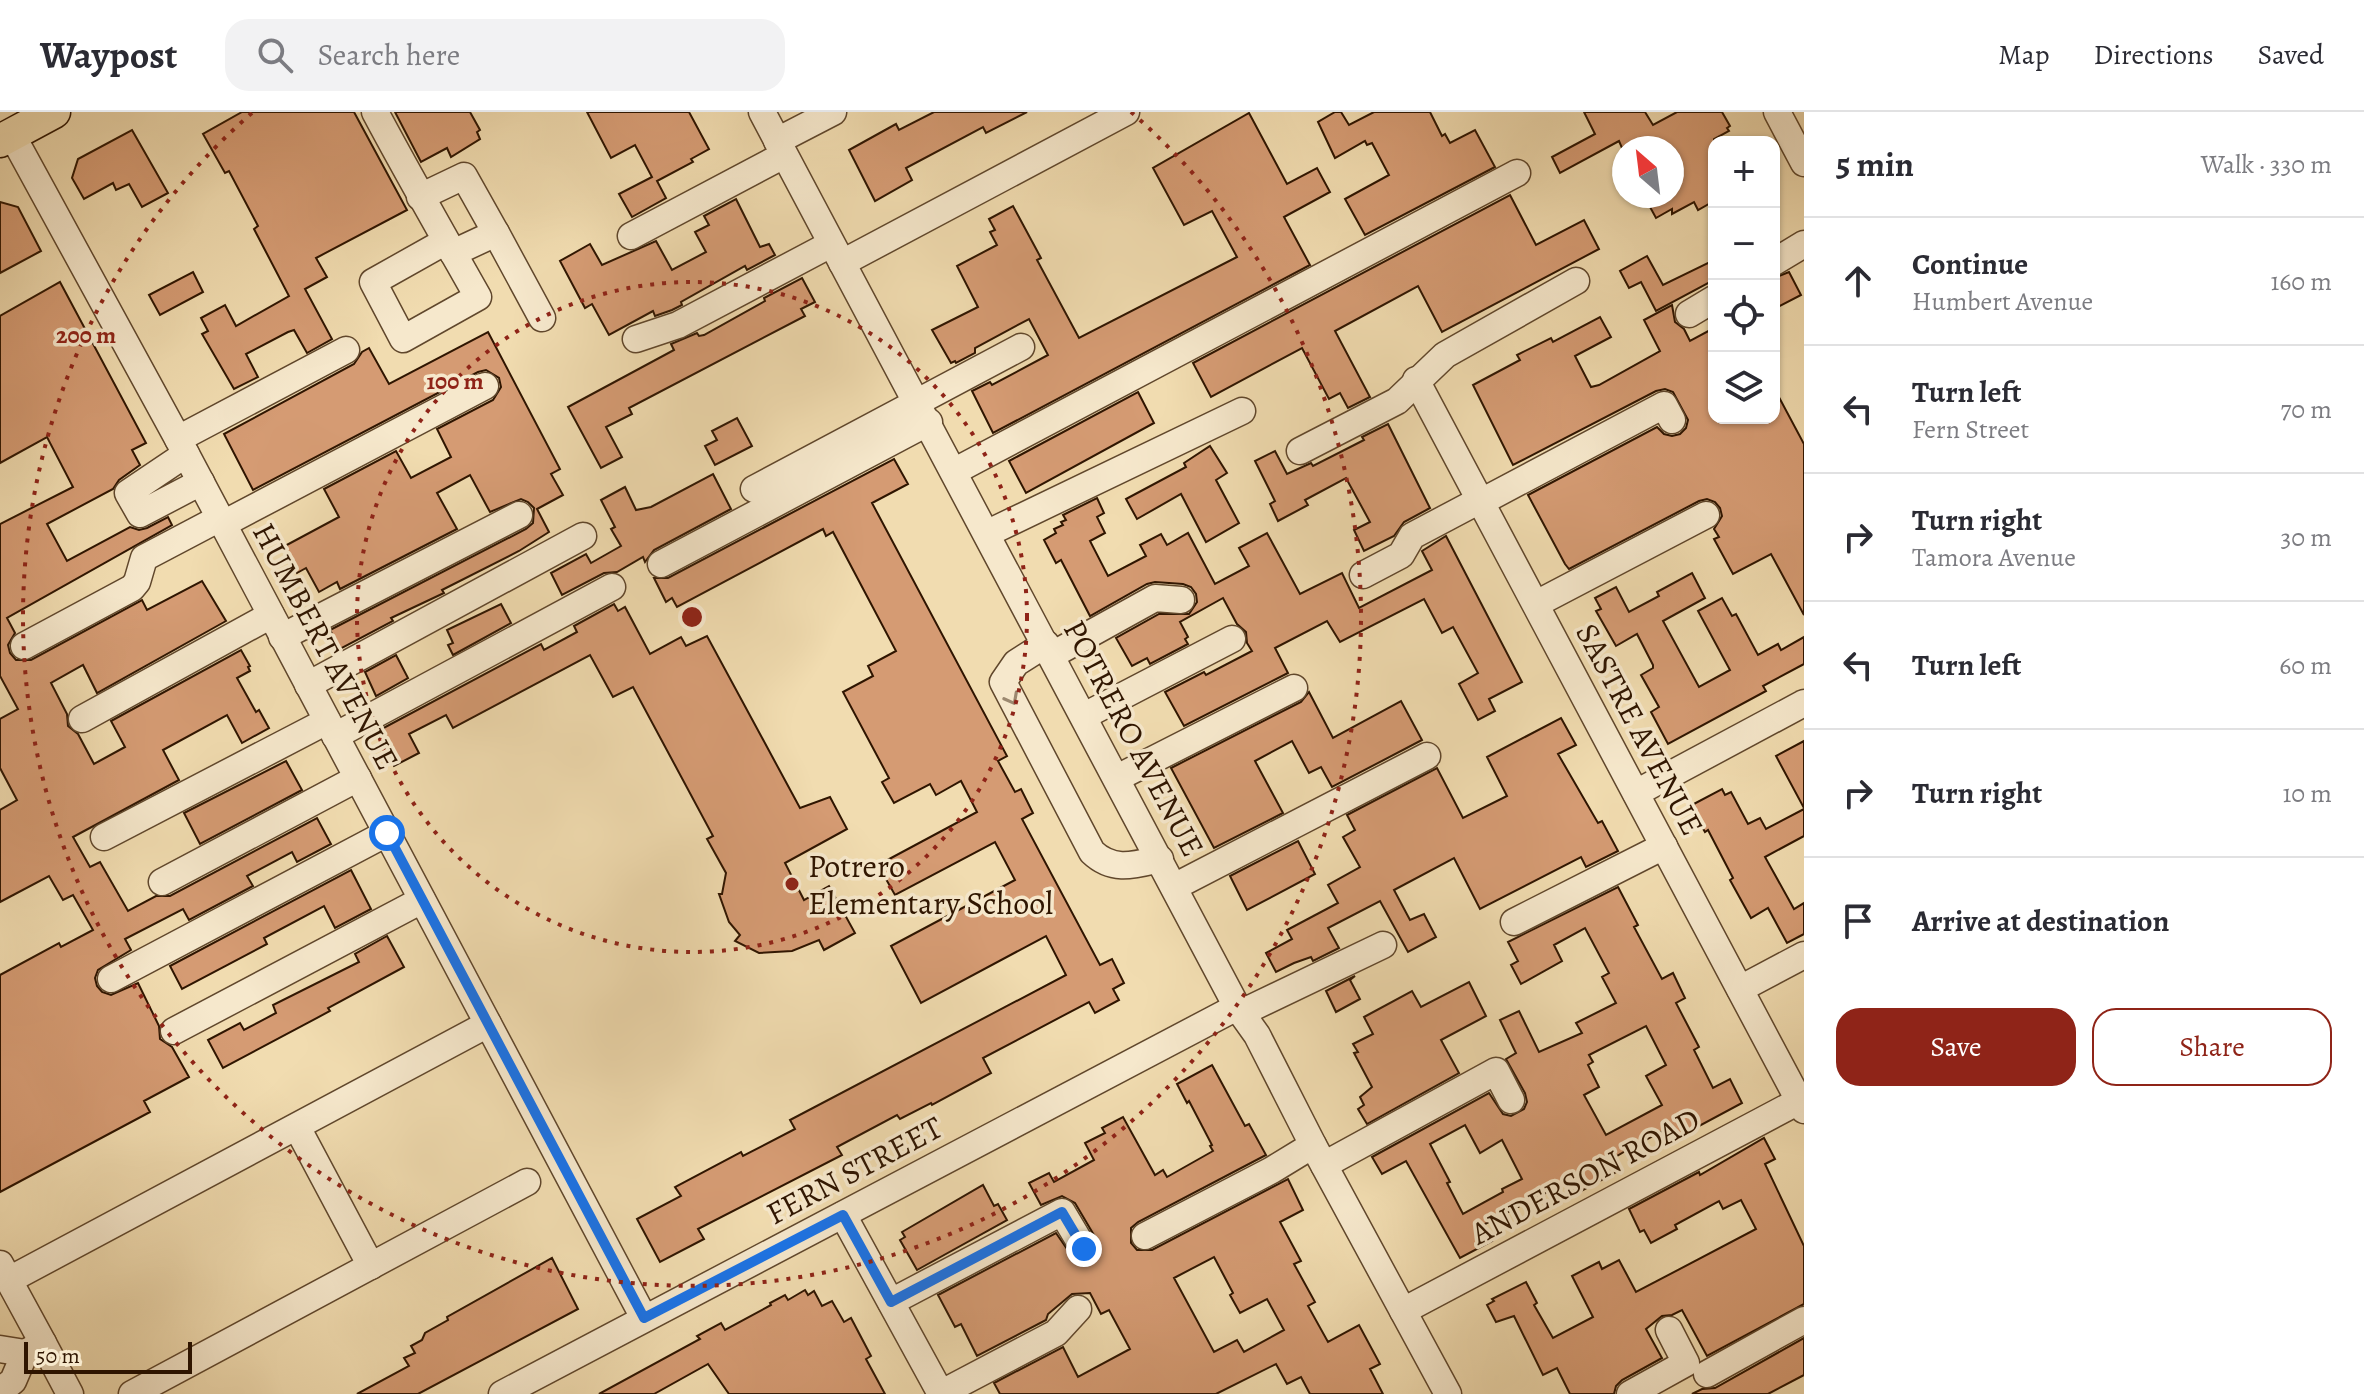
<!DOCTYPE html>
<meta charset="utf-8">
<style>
body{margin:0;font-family:Alegreya,serif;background:#f2f2f3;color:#2b2b33}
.controls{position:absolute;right:24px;top:24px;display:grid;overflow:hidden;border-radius:16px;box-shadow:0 2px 6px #0004}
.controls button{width:72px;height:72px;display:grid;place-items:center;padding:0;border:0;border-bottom:2px solid #e1e1e2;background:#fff;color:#2b2b33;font:40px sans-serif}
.compass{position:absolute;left:1612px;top:24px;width:72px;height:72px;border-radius:50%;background:#fff;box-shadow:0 2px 6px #0004;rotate:332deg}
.scale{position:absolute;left:24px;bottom:20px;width:168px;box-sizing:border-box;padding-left:8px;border:4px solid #2f1500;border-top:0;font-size:22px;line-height:28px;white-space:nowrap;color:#2f1500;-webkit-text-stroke:6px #f6e8cc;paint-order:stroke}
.stop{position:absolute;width:24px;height:24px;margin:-18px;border:6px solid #1a73e8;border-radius:50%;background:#fff}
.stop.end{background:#1a73e8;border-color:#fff;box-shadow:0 2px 8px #0008}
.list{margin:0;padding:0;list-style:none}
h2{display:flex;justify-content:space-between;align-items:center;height:104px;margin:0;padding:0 32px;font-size:34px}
h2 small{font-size:26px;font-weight:400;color:#7c7c81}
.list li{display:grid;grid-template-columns:52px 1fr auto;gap:24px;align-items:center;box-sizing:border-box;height:128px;padding:0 32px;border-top:2px solid #e1e1e2}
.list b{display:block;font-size:30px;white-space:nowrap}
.list p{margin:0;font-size:26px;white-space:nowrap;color:#7c7c81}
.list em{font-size:26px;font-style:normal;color:#7c7c81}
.actions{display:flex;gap:16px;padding:24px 32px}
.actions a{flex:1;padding:18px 0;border:2px solid #8f2418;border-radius:24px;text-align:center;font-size:28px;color:#8f2418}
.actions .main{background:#8f2418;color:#fff}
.icon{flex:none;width:44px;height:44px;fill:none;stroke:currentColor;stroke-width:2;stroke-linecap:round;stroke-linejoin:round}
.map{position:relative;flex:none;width:1804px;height:1282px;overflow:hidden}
header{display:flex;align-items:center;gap:48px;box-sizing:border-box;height:112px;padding:0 40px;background:#fff;border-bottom:2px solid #e1e1e2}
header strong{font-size:38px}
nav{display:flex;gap:44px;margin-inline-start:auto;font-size:28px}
.search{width:560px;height:72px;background:#f2f2f3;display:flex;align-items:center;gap:20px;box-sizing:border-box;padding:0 28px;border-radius:24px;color:#7c7c81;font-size:30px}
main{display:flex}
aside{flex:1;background:#fff}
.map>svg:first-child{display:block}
.building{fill:#d59b73;stroke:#2f1500;stroke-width:2;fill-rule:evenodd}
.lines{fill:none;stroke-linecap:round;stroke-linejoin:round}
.minor-casing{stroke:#60472c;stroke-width:29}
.major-casing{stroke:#2f1500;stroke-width:35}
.minor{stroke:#f6e8cc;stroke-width:26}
.major{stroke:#f1dcb0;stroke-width:32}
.oneway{stroke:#9c8970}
.route{stroke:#1a73e8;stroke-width:10}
.ring{fill:none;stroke:#8f2418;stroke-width:4;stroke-dasharray:4 8}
.poi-dot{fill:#8f2418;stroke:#f6e8cc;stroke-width:3}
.labels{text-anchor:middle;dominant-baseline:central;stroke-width:7;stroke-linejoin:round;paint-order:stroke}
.street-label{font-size:32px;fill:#2f1500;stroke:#f6e8cc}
.poi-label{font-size:32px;fill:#2f1500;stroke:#f6e8cc;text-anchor:start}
.centre{fill:#8f2418;stroke:#f6e8cc;stroke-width:4}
.ring-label{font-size:24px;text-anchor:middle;font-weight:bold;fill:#8f2418;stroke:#f6e8cc;stroke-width:7;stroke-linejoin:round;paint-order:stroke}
</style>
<header>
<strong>Waypost</strong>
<div class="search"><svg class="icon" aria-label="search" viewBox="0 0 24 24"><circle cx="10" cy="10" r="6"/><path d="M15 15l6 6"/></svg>Search here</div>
<nav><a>Map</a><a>Directions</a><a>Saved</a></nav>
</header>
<main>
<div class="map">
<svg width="1804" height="1282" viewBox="0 0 1804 1282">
<rect width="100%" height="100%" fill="#f1dcb0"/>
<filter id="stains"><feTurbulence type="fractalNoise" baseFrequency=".0025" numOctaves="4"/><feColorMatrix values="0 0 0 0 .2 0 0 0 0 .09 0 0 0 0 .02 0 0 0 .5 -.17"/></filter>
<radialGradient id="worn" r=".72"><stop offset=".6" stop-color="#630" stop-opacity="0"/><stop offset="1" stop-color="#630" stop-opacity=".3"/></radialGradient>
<g class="building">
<path d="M242 0H354L407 98 316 146 327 165 305 177 332 227 307 241 294 218 288 220 246 242 258 265 234 277 202 222 208 219 201 206 225 193 236 214 289 184 254 117 258 114 229 59 225 61 203 22Z"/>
<path d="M395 0H470L480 18 477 20 480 27 451 45 447 36 421 50Z"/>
<path d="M587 0H689L709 37 691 47 693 50 657 69 666 86 632 105 619 82 652 65 635 33 611 46Z"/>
<path d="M934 0H1027L986 21 983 15 906 56 912 68 875 89 849 38 896 12 899 18Z"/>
<path d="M1335 0H1341L1349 13 1374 0H1430L1442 24 1445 22 1450 31 1475 18 1495 55 1365 123 1345 87 1389 63 1372 31 1367 33 1365 29 1335 46 1318 10Z"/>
<path d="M1584 0H1645L1653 13 1677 0H1722L1730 14 1727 16 1729 19 1714 27V89L1698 98 1694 90 1672 102V97L1656 106 1644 84H1672V36H1622L1619 29 1560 61 1552 45 1595 22Z"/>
<path d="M1249 1 1287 72 1317 56 1330 80 1284 105 1310 153 993 321 972 279 990 270 992 273 1048 243 1029 207 975 236V241L956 251 955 249 951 251 932 218 978 195 957 154 997 133 990 120 995 118 989 107 1013 94 1041 146 1037 148 1079 226 1237 145 1212 99 1184 113 1153 56Z"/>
<path d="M132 18 168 81 142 95 129 72 116 78 113 71 84 87 72 66 78 47Z"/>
<path d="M1510 83 1536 133 1584 108 1599 137 1442 220 1418 174 1335 219 1370 285 1348 296 1340 281 1329 287 1302 236 1211 285 1193 251Z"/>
<path d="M736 87 760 135 769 132 775 143 747 158 745 154 681 190 682 193 672 198 655 204 653 199 609 223 592 192 585 196 560 149 590 132 602 153 656 129 672 158 706 140 695 120 709 113 704 104Z"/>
<path d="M0 90 18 95 41 139 0 161Z"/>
<path d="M1647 144 1663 173 1714 148V168L1656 199 1641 170 1629 176 1620 159Z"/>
<path d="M193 160 203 180 160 203 149 183Z"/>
<path d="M1789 160 1801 183 1774 197V166Z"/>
<path d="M802 166 815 190 801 197 805 204 629 296 632 302 606 315 622 345 601 356 568 295 674 238 671 232 697 221 699 224 704 223 765 189 764 186Z"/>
<path d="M60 170 146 331 132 338 140 353 119 368 113 377 47 412 67 449 130 415 139 418 147 416 168 405 172 413 7 506 15 521 8 533 10 541 16 548H31L142 488 147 498 202 469 226 509 97 581 83 553 51 571 67 602 68 614 78 622 94 652 125 635 111 609 241 538 250 554 248 555 250 559 237 566 256 600 259 598 269 616 242 631 227 603 163 638 179 668 73 725 90 755 100 750 128 799 156 784H170L317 706 331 732 297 750 292 740 247 764 253 774 189 808 183 797 125 827 131 838 98 858 95 866 97 874 102 880 111 883 138 871 159 914 160 927 172 935 189 965 144 989 150 1000 0 1080V863L59 831 61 835 93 818 73 783 63 788 49 764 0 790V698L17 688 0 656V607L18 597 0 564V412L73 375 47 325 0 351V204Z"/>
<path d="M1672 193 1675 210 1684 217 1690 229 1714 216V306H1774V276L1804 332V503L1771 442 1733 462 1714 427 1719 425 1714 417 1722 404 1720 396 1715 390 1707 387 1699 389 1569 457 1565 452 1528 383 1657 315 1664 322 1672 324 1680 322 1686 316 1688 308 1673 280 1665 277 1656 279 1513 353 1473 273 1520 248 1517 243 1551 226 1553 230 1600 205 1611 225 1575 244 1591 275 1599 273 1660 239 1644 208Z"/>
<path d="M488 220 560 357 551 362 563 383 537 397 549 420 519 439 442 478 444 481 391 506 393 509 340 537 330 518 526 417 533 411 534 396 528 390 521 387 490 400 470 363 437 381 457 417 340 477 337 470 319 480 306 456 297 461 283 435 339 405 324 377 396 339 411 366 451 345 437 317 493 288 501 275 499 266 486 258 478 260 253 378 224 322 354 252 362 240 369 236 389 272Z"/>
<path d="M1138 280 1154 311 1026 381 1009 349Z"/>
<path d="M737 306 752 334 715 353 705 334 717 328 712 319Z"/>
<path d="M1388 312 1430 396 1404 410 1394 424 1364 439 1354 418 1370 410 1346 366 1305 388 1308 393 1278 409 1270 392 1275 389 1255 349 1275 339 1287 362 1311 351 1313 354 1364 328 1362 325Z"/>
<path d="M1210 334 1227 361 1216 368 1239 411 1206 430 1181 382 1137 407 1126 387 1186 355 1184 351Z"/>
<path d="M894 347 908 372 872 391 1007 644 998 649 1015 680 1021 677 1033 701 1022 707 1100 853 1112 847 1124 871 1113 877 1119 888 1095 901 1089 890 983 946 991 961 932 993 931 991 900 1007 897 1003 837 1035 842 1043 698 1117 704 1127 660 1150 637 1107 681 1084 675 1075 741 1040 743 1044 795 1017 790 1008 1066 863 1046 824 921 891 891 834 1015 768 995 730 895 783 878 753 977 700 961 669 936 683 930 672 894 691 882 670 889 666 843 580 873 564 868 554 896 539 833 420 826 424 823 417 677 495 672 486 666 490 654 466H668Z"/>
<path d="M713 362 731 397 654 438 645 450 643 445 617 460 604 461 562 483 551 461 586 442 591 451 621 434 611 417 615 415 601 388 625 375 636 398 651 395Z"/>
<path d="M1097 386 1104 401 1097 405 1105 421 1090 429 1108 464 1146 444 1140 433 1161 422 1167 433 1188 421 1215 472 1249 454 1239 436 1267 421 1300 482 1342 461 1359 496 1432 458 1422 439 1446 424 1522 570 1489 587 1495 599 1478 608 1459 572 1478 561 1453 515 1442 521 1424 487 1340 530 1327 509 1275 536 1288 561 1184 614 1165 580 1204 560 1206 563 1252 539 1247 531 1246 520 1237 512 1223 486 1180 510 1188 525 1185 527 1188 532 1150 552 1147 546 1132 554 1116 526 1159 502H1189L1197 490 1196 482 1191 475 1183 472 1155 470 1147 472 1090 504 1061 448 1056 451 1044 428 1056 421 1054 417 1063 413 1061 410 1066 408 1063 403Z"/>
<path d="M1692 461 1705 486 1663 509 1699 575 1730 558 1698 499 1722 486 1732 504 1736 502 1758 543 1778 532 1781 538 1804 525V552L1763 574 1766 579 1668 632 1651 600 1659 595 1641 563 1653 556V553L1637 522 1616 534 1596 499 1601 497 1595 486 1616 475 1629 500 1659 484 1657 480Z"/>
<path d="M501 492 511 511 453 543 448 533 453 531 447 518Z"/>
<path d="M614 492 618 499 625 495 650 542 681 525 686 534 707 524 800 696 830 685 847 717 785 751 804 788 829 774 855 821 824 838 819 828 792 839 759 841 735 829 740 823 729 810 719 782H722L726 761 707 727 713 724 633 575 613 585 590 543 453 616 446 603 409 622 419 641 394 654 376 620 541 532 544 538 577 520 574 514Z"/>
<path d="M396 543 408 566 376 584 365 560Z"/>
<path d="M1309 580 1333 626 1401 589 1422 628 1332 675 1321 655 1309 661 1292 629 1255 649 1283 701 1214 736 1171 656 1301 590Z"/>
<path d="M1561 606 1576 633 1558 642 1598 711 1602 709 1618 739 1586 755 1581 745 1480 797 1454 746 1394 778 1410 808 1424 802 1436 825 1408 840 1380 789 1328 816 1339 836 1313 849 1311 845 1294 851 1276 860 1266 841 1292 827 1287 818 1338 791 1328 773 1360 755 1343 725 1355 718 1347 703 1437 656 1463 706 1507 684 1487 645Z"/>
<path d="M1804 629V696L1776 644Z"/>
<path d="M286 649 302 678 200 732 184 701Z"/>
<path d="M1722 677 1725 683 1731 680 1748 712 1760 706 1766 717 1804 697V724L1765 745 1794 797 1804 791V822L1787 831 1768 796 1751 806 1730 768 1733 766 1708 718 1705 720 1690 694Z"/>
<path d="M1298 729 1315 762 1247 798 1230 764Z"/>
<path d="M351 758 371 797 335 816 324 794 264 826 267 832 182 877 170 854Z"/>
<path d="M1618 775 1638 813 1634 815 1662 867 1673 861 1685 886 1676 891 1699 935 1694 938 1713 976 1730 967 1742 991 1675 1027 1668 1016 1634 1034 1612 1047 1618 1059 1574 1083 1567 1070 1483 1113 1492 1129 1460 1146 1406 1049 1382 1062 1372 1045 1489 981 1503 1002 1511 1004 1524 997 1527 990 1525 981 1506 947 1516 941 1500 908 1519 899 1539 940 1582 921 1576 911 1616 891 1602 865 1609 861 1585 816 1554 833 1562 849 1521 872 1511 853 1518 849 1508 830ZM1646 914 1666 953 1646 964 1662 993 1606 1023 1584 983 1599 975 1588 953 1593 950 1589 943ZM1465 1013 1480 1041 1502 1028 1522 1067 1502 1077 1503 1080 1463 1102 1447 1071 1450 1070 1430 1032Z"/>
<path d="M387 824 404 855 328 896 330 899 223 956 208 928 240 911 244 918 276 901 273 893 359 850 355 842Z"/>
<path d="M1355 864 1350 868 1360 887 1336 900 1326 879Z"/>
<path d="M1469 870 1486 904 1441 928 1459 961 1367 1012 1358 997 1364 993 1360 985 1372 975 1354 941 1358 940 1353 932 1373 922 1364 905 1412 879 1421 895Z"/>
<path d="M1212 953 1245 1014 1249 1012 1266 1043 1138 1110 1131 1116V1131L1137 1138H1152L1288 1067 1303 1098 1280 1110 1301 1149 1294 1152 1315 1190 1308 1194 1328 1230 1359 1213 1380 1252 1370 1257 1383 1282H1310L1301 1265 1287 1272 1276 1252 1216 1282H1000L994 1271 1063 1235 1078 1265 1130 1237 1109 1198 1101 1202 1090 1181 1072 1182 1048 1202 1046 1208 977 1244 961 1212 955 1215 938 1183 1056 1121 1076 1150 1083 1153 1093 1150 1100 1138 1098 1130 1075 1091 1062 1084 1041 1093 1029 1071 1049 1061 1054 1070 1094 1048 1085 1031 1105 1021 1102 1016 1123 1005 1155 1063 1163 1058 1167 1065 1213 1039 1210 1034 1212 1033 1189 989 1187 991 1177 972ZM1214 1145 1233 1181 1230 1183 1240 1201 1267 1187 1284 1218 1244 1240 1237 1228 1214 1240 1174 1166Z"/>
<path d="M1764 1026 1775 1047 1765 1052 1804 1134V1192L1707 1244 1682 1198 1672 1203 1662 1204 1646 1217 1662 1246 1622 1268 1616 1274 1614 1282H1570L1557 1256 1543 1263 1514 1204 1496 1210 1487 1193 1494 1189 1492 1187 1526 1170 1537 1191 1534 1193 1553 1226 1593 1205 1572 1164 1599 1150 1602 1157 1619 1148 1636 1180 1756 1117 1741 1088 1723 1097 1719 1089 1675 1113 1677 1117 1651 1131 1644 1118 1640 1120 1629 1097 1699 1060 1700 1063Z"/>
<path d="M983 1073 994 1094 998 1092 1007 1108 917 1158 900 1128 905 1125 902 1120Z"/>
<path d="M552 1146 578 1197 418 1282H357L409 1254 404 1246 415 1241 411 1234 422 1228 425 1221 448 1208 447 1205Z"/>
<path d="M805 1178 808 1183 814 1179 822 1194 832 1189 844 1210 851 1206 871 1244 866 1247 885 1282H729L708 1252 654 1282H599L700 1227 697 1224 721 1211 725 1218 771 1193 770 1191 785 1183 788 1188Z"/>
<path d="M1804 1226V1263L1768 1282H1692L1702 1277 1715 1276Z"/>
</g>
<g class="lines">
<defs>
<g id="minor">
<path d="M375 0C408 62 443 123 478 185L403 227 373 170 446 129"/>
<path d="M762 0 1237 895 1257 923 1313 1033 1448 1282"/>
<path d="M1777 0 1804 51"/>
<path d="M12 23 178 327 644 1206"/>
<path d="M777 29 833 0"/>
<path d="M420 85 464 64 496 121 453 141"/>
<path d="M496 121 542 206"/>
<path d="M631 124 784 43"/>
<path d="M1774 150 1804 132"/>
<path d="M842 151 1126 0"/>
<path d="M1689 202 1714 187"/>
<path d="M636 227 678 213 831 132"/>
<path d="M1416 268 1804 998"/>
<path d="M178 327 346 238"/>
<path d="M1300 339 1397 289 1445 243 1576 169"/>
<path d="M186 342 128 381 140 402 201 370"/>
<path d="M955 359 1517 61"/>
<path d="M754 377 1021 235"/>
<path d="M1481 390 1664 293 1672 308"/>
<path d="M223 412 485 274"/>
<path d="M988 421 1242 299"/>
<path d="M661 452 929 310"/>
<path d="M1363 463 1401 443 1412 424 1480 388"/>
<path d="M1536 492 1706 403"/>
<path d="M282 525 519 403"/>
<path d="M1046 532 1016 551 1003 570 1092 740C1113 760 1134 753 1160 747"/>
<path d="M24 534 132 476 137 470 144 446 220 406"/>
<path d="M1052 543 1155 486 1181 488"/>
<path d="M308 573 583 424"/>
<path d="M1084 604 1232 527"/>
<path d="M82 607 271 503"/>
<path d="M335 624 612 475"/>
<path d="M1117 666 1294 576"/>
<path d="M1636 681 1804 591"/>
<path d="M104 725 327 609"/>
<path d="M162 770 358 666"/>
<path d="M1174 775 1427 644"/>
<path d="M1514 810 1664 734"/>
<path d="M111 867 387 721"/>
<path d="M1740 877 1804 843"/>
<path d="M1241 901 1383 833"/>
<path d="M174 919 422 788"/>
<path d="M297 1015 371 1154"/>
<path d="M1324 1053 1496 959 1511 988"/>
<path d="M843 1103 941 1282"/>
<path d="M1145 1124 1272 1058 1313 1033"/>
<path d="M0 1152 43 1231"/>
<path d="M9 1168 488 912"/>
<path d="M891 1190 1062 1100 1084 1137"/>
<path d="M1403 1199 1799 989"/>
<path d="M0 1237 25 1241 13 1269 0 1279"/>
<path d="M25 1241 43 1231 70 1282"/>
<path d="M1707 1262 1804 1208"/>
<path d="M132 1282 527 1070"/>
<path d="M502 1282 1237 895"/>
<path d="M940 1282 1056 1221 1078 1197"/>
<path d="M1630 1282 1686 1251 1669 1218"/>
</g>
<path id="major" d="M0 29 54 0"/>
</defs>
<use href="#minor" class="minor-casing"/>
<use href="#major" class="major-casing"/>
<use href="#minor" class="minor"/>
<use href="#major" class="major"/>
</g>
<defs><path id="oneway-chevron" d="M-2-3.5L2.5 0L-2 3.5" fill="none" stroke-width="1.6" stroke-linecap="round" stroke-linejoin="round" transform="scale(2)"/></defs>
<use class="oneway" href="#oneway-chevron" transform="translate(1012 587) rotate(62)"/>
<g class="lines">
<path class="route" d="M387 721 644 1206 843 1103 891 1190 1062 1100 1084 1137"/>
</g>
<g class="ring">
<circle cx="692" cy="505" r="335"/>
<path d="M1131 0A669 669 0 1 1 253 0"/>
</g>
<circle class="poi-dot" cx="792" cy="772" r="8"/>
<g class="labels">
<g class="street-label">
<text transform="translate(326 534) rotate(62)">HUMBERT AVENUE</text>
<text transform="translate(1640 617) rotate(62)">SASTRE AVENUE</text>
<text transform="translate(1134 626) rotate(62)">POTRERO AVENUE</text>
<text transform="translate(854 1058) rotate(-28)">FERN STREET</text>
<text transform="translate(1585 1064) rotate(-28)">ANDERSON ROAD</text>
</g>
<g class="poi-label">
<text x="808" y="754">Potrero<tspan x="808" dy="37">Elementary School</tspan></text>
</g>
</g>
<circle cx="692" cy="505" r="12" class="centre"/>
<g class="ring-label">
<text x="86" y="231">200 m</text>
<text x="455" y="277">100 m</text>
</g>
<rect width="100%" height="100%" filter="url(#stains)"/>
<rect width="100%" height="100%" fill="url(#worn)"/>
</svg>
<div class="controls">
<button>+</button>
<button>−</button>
<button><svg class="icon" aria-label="locate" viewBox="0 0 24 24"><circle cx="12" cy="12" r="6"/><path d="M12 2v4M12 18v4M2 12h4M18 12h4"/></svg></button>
<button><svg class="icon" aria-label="layers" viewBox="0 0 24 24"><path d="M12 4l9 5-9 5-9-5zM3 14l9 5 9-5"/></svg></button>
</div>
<svg class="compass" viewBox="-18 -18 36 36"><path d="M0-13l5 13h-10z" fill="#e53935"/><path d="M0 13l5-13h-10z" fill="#7c7c81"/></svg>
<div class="scale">50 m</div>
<div class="stop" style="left:387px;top:721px"></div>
<div class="stop end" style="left:1084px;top:1137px"></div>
</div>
<aside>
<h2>5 min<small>Walk · 330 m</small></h2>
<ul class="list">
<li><svg class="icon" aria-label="ahead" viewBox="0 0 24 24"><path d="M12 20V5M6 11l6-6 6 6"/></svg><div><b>Continue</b><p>Humbert Avenue</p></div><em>160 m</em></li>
<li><svg class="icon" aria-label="left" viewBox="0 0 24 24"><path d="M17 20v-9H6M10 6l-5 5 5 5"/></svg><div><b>Turn left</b><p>Fern Street</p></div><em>70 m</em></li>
<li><svg class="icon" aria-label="right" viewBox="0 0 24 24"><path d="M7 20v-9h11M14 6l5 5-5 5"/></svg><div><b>Turn right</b><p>Tamora Avenue</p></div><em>30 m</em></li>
<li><svg class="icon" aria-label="left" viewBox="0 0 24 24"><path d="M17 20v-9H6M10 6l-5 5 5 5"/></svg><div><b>Turn left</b></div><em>60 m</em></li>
<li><svg class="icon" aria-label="right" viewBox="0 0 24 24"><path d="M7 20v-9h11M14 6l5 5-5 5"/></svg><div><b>Turn right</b></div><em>10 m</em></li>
<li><svg class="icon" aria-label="arrive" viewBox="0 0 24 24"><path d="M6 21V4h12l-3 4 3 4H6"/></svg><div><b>Arrive at destination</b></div></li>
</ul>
<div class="actions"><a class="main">Save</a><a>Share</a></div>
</aside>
</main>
